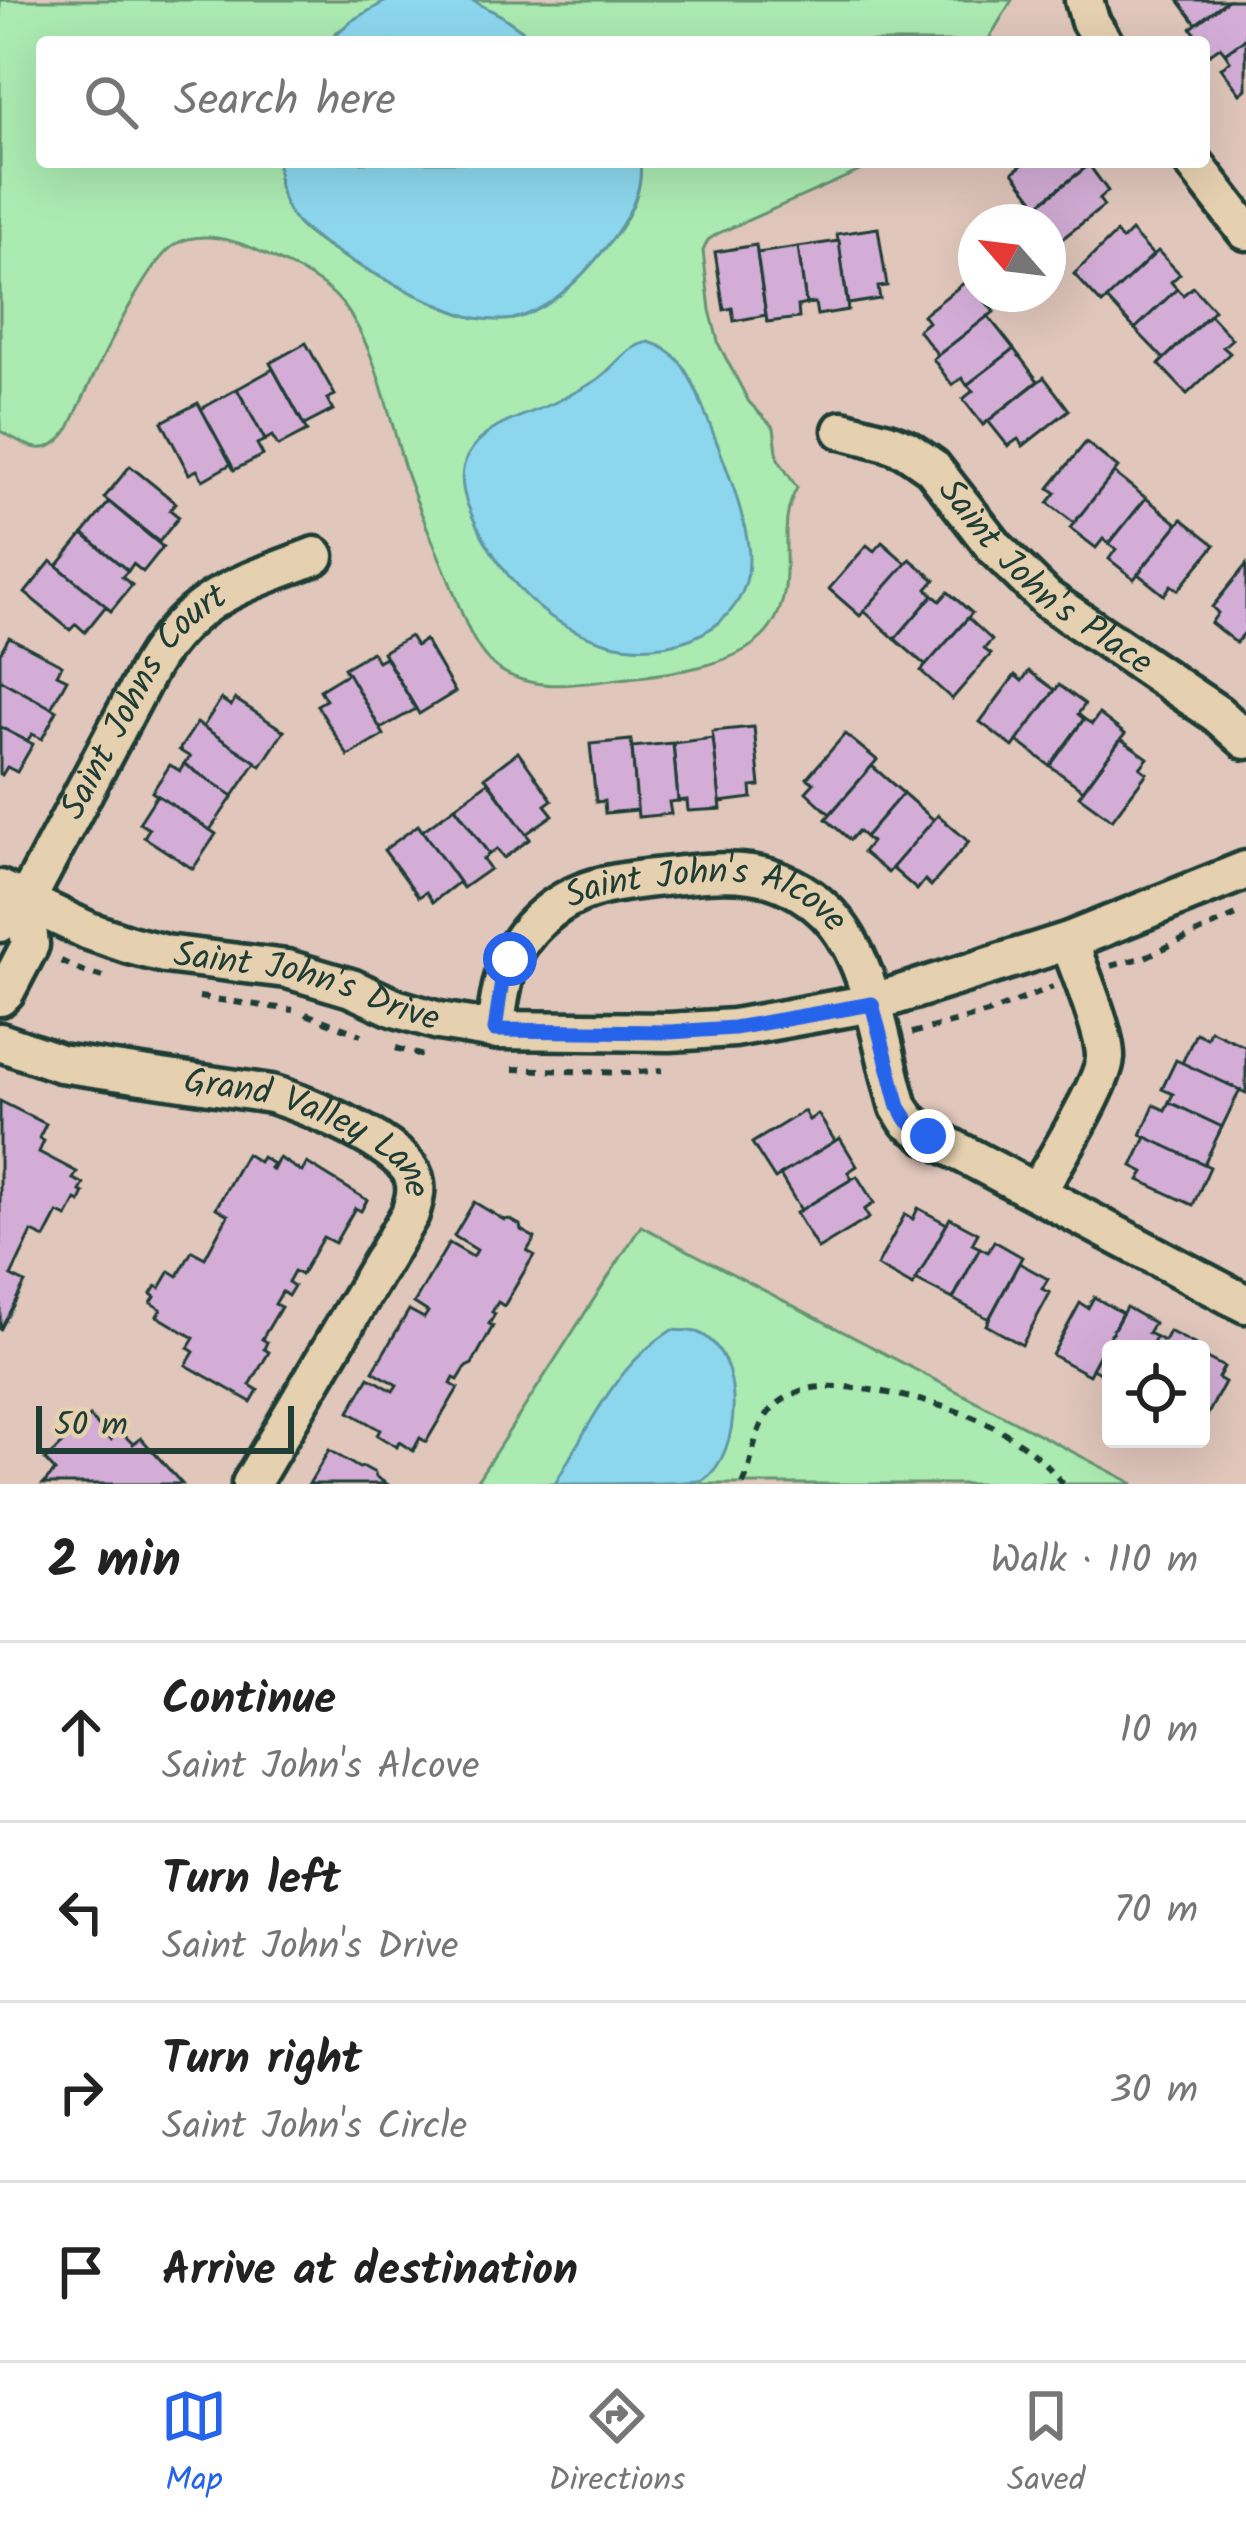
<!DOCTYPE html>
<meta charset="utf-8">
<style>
body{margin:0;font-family:Kalam,sans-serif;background:#f2f2f2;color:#222}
.controls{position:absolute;right:36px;bottom:36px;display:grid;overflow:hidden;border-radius:12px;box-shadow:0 12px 48px #0002}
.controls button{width:108px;height:108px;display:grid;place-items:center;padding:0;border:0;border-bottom:3px solid #e0e0e0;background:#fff;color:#222;font:60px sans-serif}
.compass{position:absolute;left:958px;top:204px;width:108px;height:108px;border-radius:50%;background:#fff;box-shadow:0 12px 48px #0002;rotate:298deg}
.scale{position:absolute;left:36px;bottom:30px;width:258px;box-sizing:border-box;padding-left:12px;border:6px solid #1f3d34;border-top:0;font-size:33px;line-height:42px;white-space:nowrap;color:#1f3d34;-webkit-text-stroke:9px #e5d0af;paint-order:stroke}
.stop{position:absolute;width:36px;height:36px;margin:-27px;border:9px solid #2563eb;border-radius:50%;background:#fff}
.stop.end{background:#2563eb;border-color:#fff;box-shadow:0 3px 12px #0008}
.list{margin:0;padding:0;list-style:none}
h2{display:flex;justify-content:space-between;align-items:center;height:156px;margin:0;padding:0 48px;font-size:51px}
h2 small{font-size:39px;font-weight:400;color:#767676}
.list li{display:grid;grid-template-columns:78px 1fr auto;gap:36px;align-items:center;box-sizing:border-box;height:180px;padding:0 48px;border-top:3px solid #e0e0e0}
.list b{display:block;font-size:45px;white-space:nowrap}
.list p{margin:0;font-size:39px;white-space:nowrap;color:#767676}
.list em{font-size:39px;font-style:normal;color:#767676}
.icon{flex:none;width:66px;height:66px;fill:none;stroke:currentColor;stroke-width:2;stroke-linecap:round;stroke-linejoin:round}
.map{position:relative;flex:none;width:1246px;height:1484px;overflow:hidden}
.search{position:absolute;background:#fff;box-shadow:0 12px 48px #0002;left:36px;right:36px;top:36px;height:132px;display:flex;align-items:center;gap:30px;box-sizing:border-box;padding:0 42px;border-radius:12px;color:#767676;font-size:45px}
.sheet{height:876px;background:#fff}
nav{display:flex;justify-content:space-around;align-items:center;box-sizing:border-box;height:168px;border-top:3px solid #e0e0e0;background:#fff;font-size:33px;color:#767676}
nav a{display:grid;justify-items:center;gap:6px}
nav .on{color:#2563eb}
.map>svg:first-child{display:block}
.green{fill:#abeab1;stroke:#659472;stroke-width:3}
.water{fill:#8dd7ee;stroke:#6199a4;stroke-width:3}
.building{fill:#d3add6;stroke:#1f3d34;stroke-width:3}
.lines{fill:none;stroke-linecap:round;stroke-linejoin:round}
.street-casing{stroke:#1f3d34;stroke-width:45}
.path{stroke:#1f3d34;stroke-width:6;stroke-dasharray:9 9;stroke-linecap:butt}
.street{stroke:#e5d0af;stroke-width:36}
.route{stroke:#2563eb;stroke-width:15}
.labels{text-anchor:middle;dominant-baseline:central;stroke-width:9;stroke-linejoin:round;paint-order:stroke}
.street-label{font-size:36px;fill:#1f3d34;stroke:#e5d0af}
</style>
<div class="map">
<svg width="1246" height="1484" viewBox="0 0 1246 1484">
<rect width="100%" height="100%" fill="#e0c6bb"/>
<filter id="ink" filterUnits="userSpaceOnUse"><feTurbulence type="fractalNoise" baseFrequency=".00833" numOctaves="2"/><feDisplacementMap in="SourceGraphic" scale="24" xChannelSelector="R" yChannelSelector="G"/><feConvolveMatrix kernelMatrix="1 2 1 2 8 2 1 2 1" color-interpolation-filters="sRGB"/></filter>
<g filter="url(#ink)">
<g class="green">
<path d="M0 0H388L337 32 328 42H42V162H278C278 180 286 209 297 223 320 250 441 311 476 318 488 320 501 321 513 319 550 311 575 277 600 252 623 230 644 195 640 162H880L717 234 708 240 703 251 710 310 719 345 749 402 774 428 778 459 797 488C772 531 802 582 770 628 743 666 672 673 628 678 584 683 534 695 496 667 473 650 462 613 452 588 437 551 421 515 408 478 390 424 377 344 340 301 320 278 289 266 263 253 239 241 201 229 176 244 143 263 86 393 67 432 44 461 28 445 0 431Z"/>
<path d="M471 0H1012L987 42H539L500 15Z"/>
<path d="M641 1226 1134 1484H475Z"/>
</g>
<g class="water">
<path d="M388 0H471L500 15 539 42H328L351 21Z"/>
<path d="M278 162H640C644 193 625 222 607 246 584 275 551 311 513 319 501 321 488 320 476 318 439 310 312 246 291 215 281 200 278 180 278 162Z"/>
<path d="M649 342C676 350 686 368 697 393 714 435 748 514 749 558 749 631 669 659 608 643 588 638 568 628 551 617 518 594 495 560 477 526 466 504 456 480 467 457 484 423 528 416 558 401 572 394 586 387 598 379 616 366 626 346 649 342Z"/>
<path d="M672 1330C679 1331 692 1330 699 1333 746 1354 742 1455 703 1480 691 1484 578 1484 555 1484 587 1429 616 1364 672 1330Z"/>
</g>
<g class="building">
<path d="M1178 0H1228L1196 24Z"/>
<path d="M1228 0H1246V38L1225 53 1220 47 1210 54 1191 28Z"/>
<path d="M1246 38V89L1240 94 1221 68 1230 61 1225 53Z"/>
<path d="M1026 162H1093L1038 205 1013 172Z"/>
<path d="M1089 165 1108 191 1099 199 1104 206 1058 242 1048 228V222H1043L1033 209Z"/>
<path d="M878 228 887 286 878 287 880 299 848 304 837 234Z"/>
<path d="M1131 231 1153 255 1102 304 1074 274 1116 233 1122 240Z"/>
<path d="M839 241 848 310 817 315 815 303 806 304 798 247Z"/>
<path d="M756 245 766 315 734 321 732 308 724 310 715 252Z"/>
<path d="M798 247 806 304 798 306 799 318 767 322 757 253Z"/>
<path d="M1158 251 1180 274 1171 282 1177 289 1135 329 1107 299Z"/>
<path d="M969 279 976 288V294H980L994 312 938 355 918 330 928 322 923 315Z"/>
<path d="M1193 287 1214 310 1164 359 1135 329 1177 289 1183 295Z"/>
<path d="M1210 315 1232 339 1223 347 1230 353 1187 394 1159 364Z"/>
<path d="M988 316 1014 349 967 385 962 378 952 385 933 359Z"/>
<path d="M306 343 335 395 327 399 333 410 304 425 270 363Z"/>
<path d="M1014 349 1038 381 983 425 963 399 973 391 967 385Z"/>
<path d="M273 369 307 431 278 446 272 436 265 440 237 389Z"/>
<path d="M1044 377 1069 410 1023 446 1018 439 1008 446 988 421Z"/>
<path d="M237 389 265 440 257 444 263 455 234 470 201 409Z"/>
<path d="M198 403 231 464 203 480 197 470 189 474 162 422Z"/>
<path d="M1086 442 1118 468 1074 523 1048 503 1056 493 1049 488Z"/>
<path d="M130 466 176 503 170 510 179 517 159 542 104 498Z"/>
<path d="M1114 473 1146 498 1109 544 1103 539 1096 548 1070 528Z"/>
<path d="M1146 498 1178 524 1134 579 1109 559 1116 549 1109 544Z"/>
<path d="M109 502 163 547 143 572 133 564 128 571 83 534Z"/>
<path d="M1182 519 1215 545 1178 590 1171 585 1164 595 1138 574Z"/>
<path d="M83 534 128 571 122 577 132 585 111 611 57 566Z"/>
<path d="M882 542 907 564 860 616 829 589 867 545 874 551Z"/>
<path d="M910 559 935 580 927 589 933 595 895 639 864 611Z"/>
<path d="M51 561 106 606 85 632 76 624 70 630 25 593Z"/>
<path d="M1246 565V631L1236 643 1211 623 1218 613 1212 607Z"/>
<path d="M948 592 972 613 926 666 895 639 933 595 940 601Z"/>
<path d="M968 618 992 640 984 649 991 654 952 699 921 671Z"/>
<path d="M410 636 416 646 425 640 455 692 419 714 383 652Z"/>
<path d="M9 637 62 665 57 674 67 679 51 708 0 680V653Z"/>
<path d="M372 652 378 661 385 657 416 709 380 729 344 668Z"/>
<path d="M1029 671 1055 690 1013 747 980 722 1015 675 1022 681Z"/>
<path d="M348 673 384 735 348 756 317 705 326 700 320 690Z"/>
<path d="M0 680 57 711 42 739 32 734 27 741 0 727Z"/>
<path d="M1059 685 1085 704 1078 714 1084 719 1050 766 1017 741Z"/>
<path d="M221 699 231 706 235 699 284 731 261 766 203 727Z"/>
<path d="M1099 714 1125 734 1083 790 1050 766 1084 719 1092 724Z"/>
<path d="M197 723 256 762 233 796 184 764 190 757 179 750Z"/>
<path d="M0 727 33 744 17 772 7 767 2 775 0 774Z"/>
<path d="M754 727 760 786 751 787 752 798 720 802 712 731Z"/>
<path d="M845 734 877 760 830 814 806 792 814 783 807 778Z"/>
<path d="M713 738 721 809 688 811 687 800 678 801 673 743Z"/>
<path d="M1121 739 1148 758 1140 768 1147 773 1112 820 1079 796Z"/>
<path d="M631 740 638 810 605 813 604 801 596 802 590 744Z"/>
<path d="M673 743 678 801 669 802 671 814 638 817 632 747Z"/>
<path d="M518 752 552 800 545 805 553 815 526 834 485 777Z"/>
<path d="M184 764 233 796 210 830 152 792 170 765 180 771Z"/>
<path d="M872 766 903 793 865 837 858 831 850 840 826 819Z"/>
<path d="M488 782 530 839 504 858 497 849 489 854 455 807Z"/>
<path d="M903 793 934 820 888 873 863 852 871 842 865 837Z"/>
<path d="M157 795 216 834 193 869 144 837 149 829 139 823Z"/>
<path d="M455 807 489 854 483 859 490 869 463 888 422 831Z"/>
<path d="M938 815 969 842 931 886 925 880 917 890 892 868Z"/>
<path d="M418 825 459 882 433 902 426 892 419 897 384 850Z"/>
<path d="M1210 1030 1246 1047V1093L1182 1063 1196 1033 1207 1038Z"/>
<path d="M1176 1060 1240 1090 1222 1127 1169 1102 1173 1094 1162 1089Z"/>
<path d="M0 1101 46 1124 39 1138 44 1141 39 1152 77 1172 73 1179 84 1184 80 1191 84 1193 80 1202 76 1200 67 1217 58 1213 45 1238 32 1232 11 1276 25 1283 0 1330Z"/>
<path d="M1169 1102 1222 1127 1204 1164 1141 1135 1154 1105 1165 1110Z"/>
<path d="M804 1111 809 1120 818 1114 835 1141 775 1179 752 1143Z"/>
<path d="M1146 1137 1210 1167 1193 1205 1139 1180 1144 1172 1132 1166Z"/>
<path d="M840 1138 857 1166 848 1172 852 1179 801 1210 780 1175Z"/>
<path d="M246 1154 259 1162 262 1157 273 1164 270 1168 273 1170 279 1158 302 1172 307 1163 367 1200 361 1211 355 1208 335 1243 323 1237 301 1275 294 1271 288 1282 294 1286 288 1296 282 1292 275 1304 281 1307 262 1339 267 1342 264 1349 269 1352 250 1385 258 1390 251 1402 186 1365 194 1352 188 1348 194 1338 157 1316 161 1309 151 1303 155 1297 151 1294 156 1286 160 1288 170 1271 178 1276 192 1251 205 1258 228 1215 216 1208Z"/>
<path d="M857 1176 874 1203 864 1210 869 1218 818 1249 796 1213Z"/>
<path d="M474 1202 504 1220 509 1219 520 1225 521 1230 535 1238 527 1251 534 1255 504 1306 498 1302 492 1312 495 1314 489 1324 493 1326 472 1364 466 1367 458 1380 454 1378 451 1384 458 1388 426 1442 420 1438 413 1451 399 1442 397 1447 377 1435 380 1430 349 1412 369 1377 393 1391 397 1385 373 1371 409 1310 424 1318 428 1312 414 1303 449 1243 473 1257 477 1250 454 1236Z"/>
<path d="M918 1208 947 1224 913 1286 877 1266 905 1214 913 1219Z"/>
<path d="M950 1218 978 1233 972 1244 980 1248 953 1299 916 1280Z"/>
<path d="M994 1241 1022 1257 989 1319 953 1299 980 1248 988 1252Z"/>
<path d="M1019 1263 1048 1279 1042 1289 1050 1293 1022 1345 986 1325Z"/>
<path d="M1094 1297 1122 1313 1089 1375 1052 1355 1080 1303 1088 1308Z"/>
<path d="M1126 1307 1154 1323 1148 1333 1156 1337 1150 1349H1111V1379L1092 1369Z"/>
<path d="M1169 1331 1198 1346 1196 1349H1150L1156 1337 1164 1341Z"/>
<path d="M1201 1355 1224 1367 1218 1378 1225 1382 1201 1427Z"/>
<path d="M90 1417 100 1428 104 1425 112 1434 109 1438 111 1440 120 1431 133 1444 141 1438 182 1484H43L55 1471 45 1460Z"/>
<path d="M329 1450 359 1468 364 1467 375 1473 376 1477 387 1484H309Z"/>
</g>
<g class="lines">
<defs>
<g id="street">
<path d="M1084 0 1090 21 1103 42"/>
<path d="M1193 162 1246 231"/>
<path id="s1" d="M842 430 888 442 906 449 932 467 995 548 1047 599 1217 714 1246 740"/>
<path id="s2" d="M0 889 89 931 130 945 165 954 287 969 351 988 395 1008 439 1021 495 1030 670 1032 734 1028 872 1003 1069 941 1246 870"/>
<path id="s3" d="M0 923 25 903 151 665C193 595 243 584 315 556"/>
<path d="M0 997 6 991 30 945 25 903"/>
<path id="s4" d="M495 1030C500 992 504 958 531 928 570 886 610 883 663 877 726 870 777 864 826 912 873 958 880 1046 899 1107L908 1121 928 1135 1246 1304"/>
<path id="s5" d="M0 1042 60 1063 271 1094C305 1104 401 1143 413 1176 418 1189 414 1201 410 1214L251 1484"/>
<path d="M1037 1192C1053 1165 1103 1084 1105 1058 1106 1033 1078 968 1069 941"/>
</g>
</defs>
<use href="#street" class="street-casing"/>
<g class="path">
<path d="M61 961 82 971 110 979"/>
<path d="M1111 966 1145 957 1243 912"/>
<path d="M199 997 293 1010"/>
<path d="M306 1014 361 1035"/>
<path d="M912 1033 988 1013 1053 987"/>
<path d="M396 1048 423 1056"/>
<path d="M513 1069 628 1073 662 1070"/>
<path d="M743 1484C755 1459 752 1428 773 1408 783 1398 799 1390 813 1388 858 1381 953 1405 992 1426 1021 1441 1043 1459 1063 1484"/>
</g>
<use href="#street" class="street"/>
</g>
</g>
<g class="lines" filter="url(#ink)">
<path class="route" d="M510 959 502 981 495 1030 670 1032 734 1028 872 1004 899 1107 908 1121 928 1136"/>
</g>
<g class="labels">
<g class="street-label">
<text stroke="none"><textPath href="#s1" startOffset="258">Saint John's Place</textPath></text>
<text stroke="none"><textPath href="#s3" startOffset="267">Saint Johns Court</textPath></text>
<text stroke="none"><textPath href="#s4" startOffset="303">Saint John's Alcove</textPath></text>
<text stroke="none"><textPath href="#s2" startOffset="324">Saint John's Drive</textPath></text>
<text stroke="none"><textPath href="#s5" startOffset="327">Grand Valley Lane</textPath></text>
</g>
</g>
</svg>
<div class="controls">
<button><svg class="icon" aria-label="locate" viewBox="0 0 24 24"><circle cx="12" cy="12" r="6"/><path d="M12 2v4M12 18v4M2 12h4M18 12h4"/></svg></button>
</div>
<svg class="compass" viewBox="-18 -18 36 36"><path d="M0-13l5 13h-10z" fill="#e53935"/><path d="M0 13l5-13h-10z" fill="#767676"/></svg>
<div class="scale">50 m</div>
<div class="stop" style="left:510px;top:959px"></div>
<div class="stop end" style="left:928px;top:1136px"></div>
<div class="search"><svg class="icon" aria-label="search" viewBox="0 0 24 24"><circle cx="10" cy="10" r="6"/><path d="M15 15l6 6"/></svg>Search here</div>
</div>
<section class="sheet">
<h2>2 min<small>Walk · 110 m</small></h2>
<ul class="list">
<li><svg class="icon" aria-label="ahead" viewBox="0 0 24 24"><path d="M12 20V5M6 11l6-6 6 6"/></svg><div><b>Continue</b><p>Saint John's Alcove</p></div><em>10 m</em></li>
<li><svg class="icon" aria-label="left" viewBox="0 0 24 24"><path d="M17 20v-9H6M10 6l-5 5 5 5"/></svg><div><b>Turn left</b><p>Saint John's Drive</p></div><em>70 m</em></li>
<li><svg class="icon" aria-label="right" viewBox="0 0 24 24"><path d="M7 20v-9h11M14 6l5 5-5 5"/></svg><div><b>Turn right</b><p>Saint John's Circle</p></div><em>30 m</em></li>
<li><svg class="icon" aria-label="arrive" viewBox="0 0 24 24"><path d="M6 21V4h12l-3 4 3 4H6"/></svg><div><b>Arrive at destination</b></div></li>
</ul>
</section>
<nav>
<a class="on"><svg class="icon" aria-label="map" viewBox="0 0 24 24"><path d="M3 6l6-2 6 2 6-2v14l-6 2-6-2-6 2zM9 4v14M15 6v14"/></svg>Map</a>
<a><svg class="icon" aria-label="directions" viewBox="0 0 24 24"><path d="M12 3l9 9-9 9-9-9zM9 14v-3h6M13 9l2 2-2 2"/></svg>Directions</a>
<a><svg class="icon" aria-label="saved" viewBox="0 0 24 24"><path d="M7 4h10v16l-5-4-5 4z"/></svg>Saved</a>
</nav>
